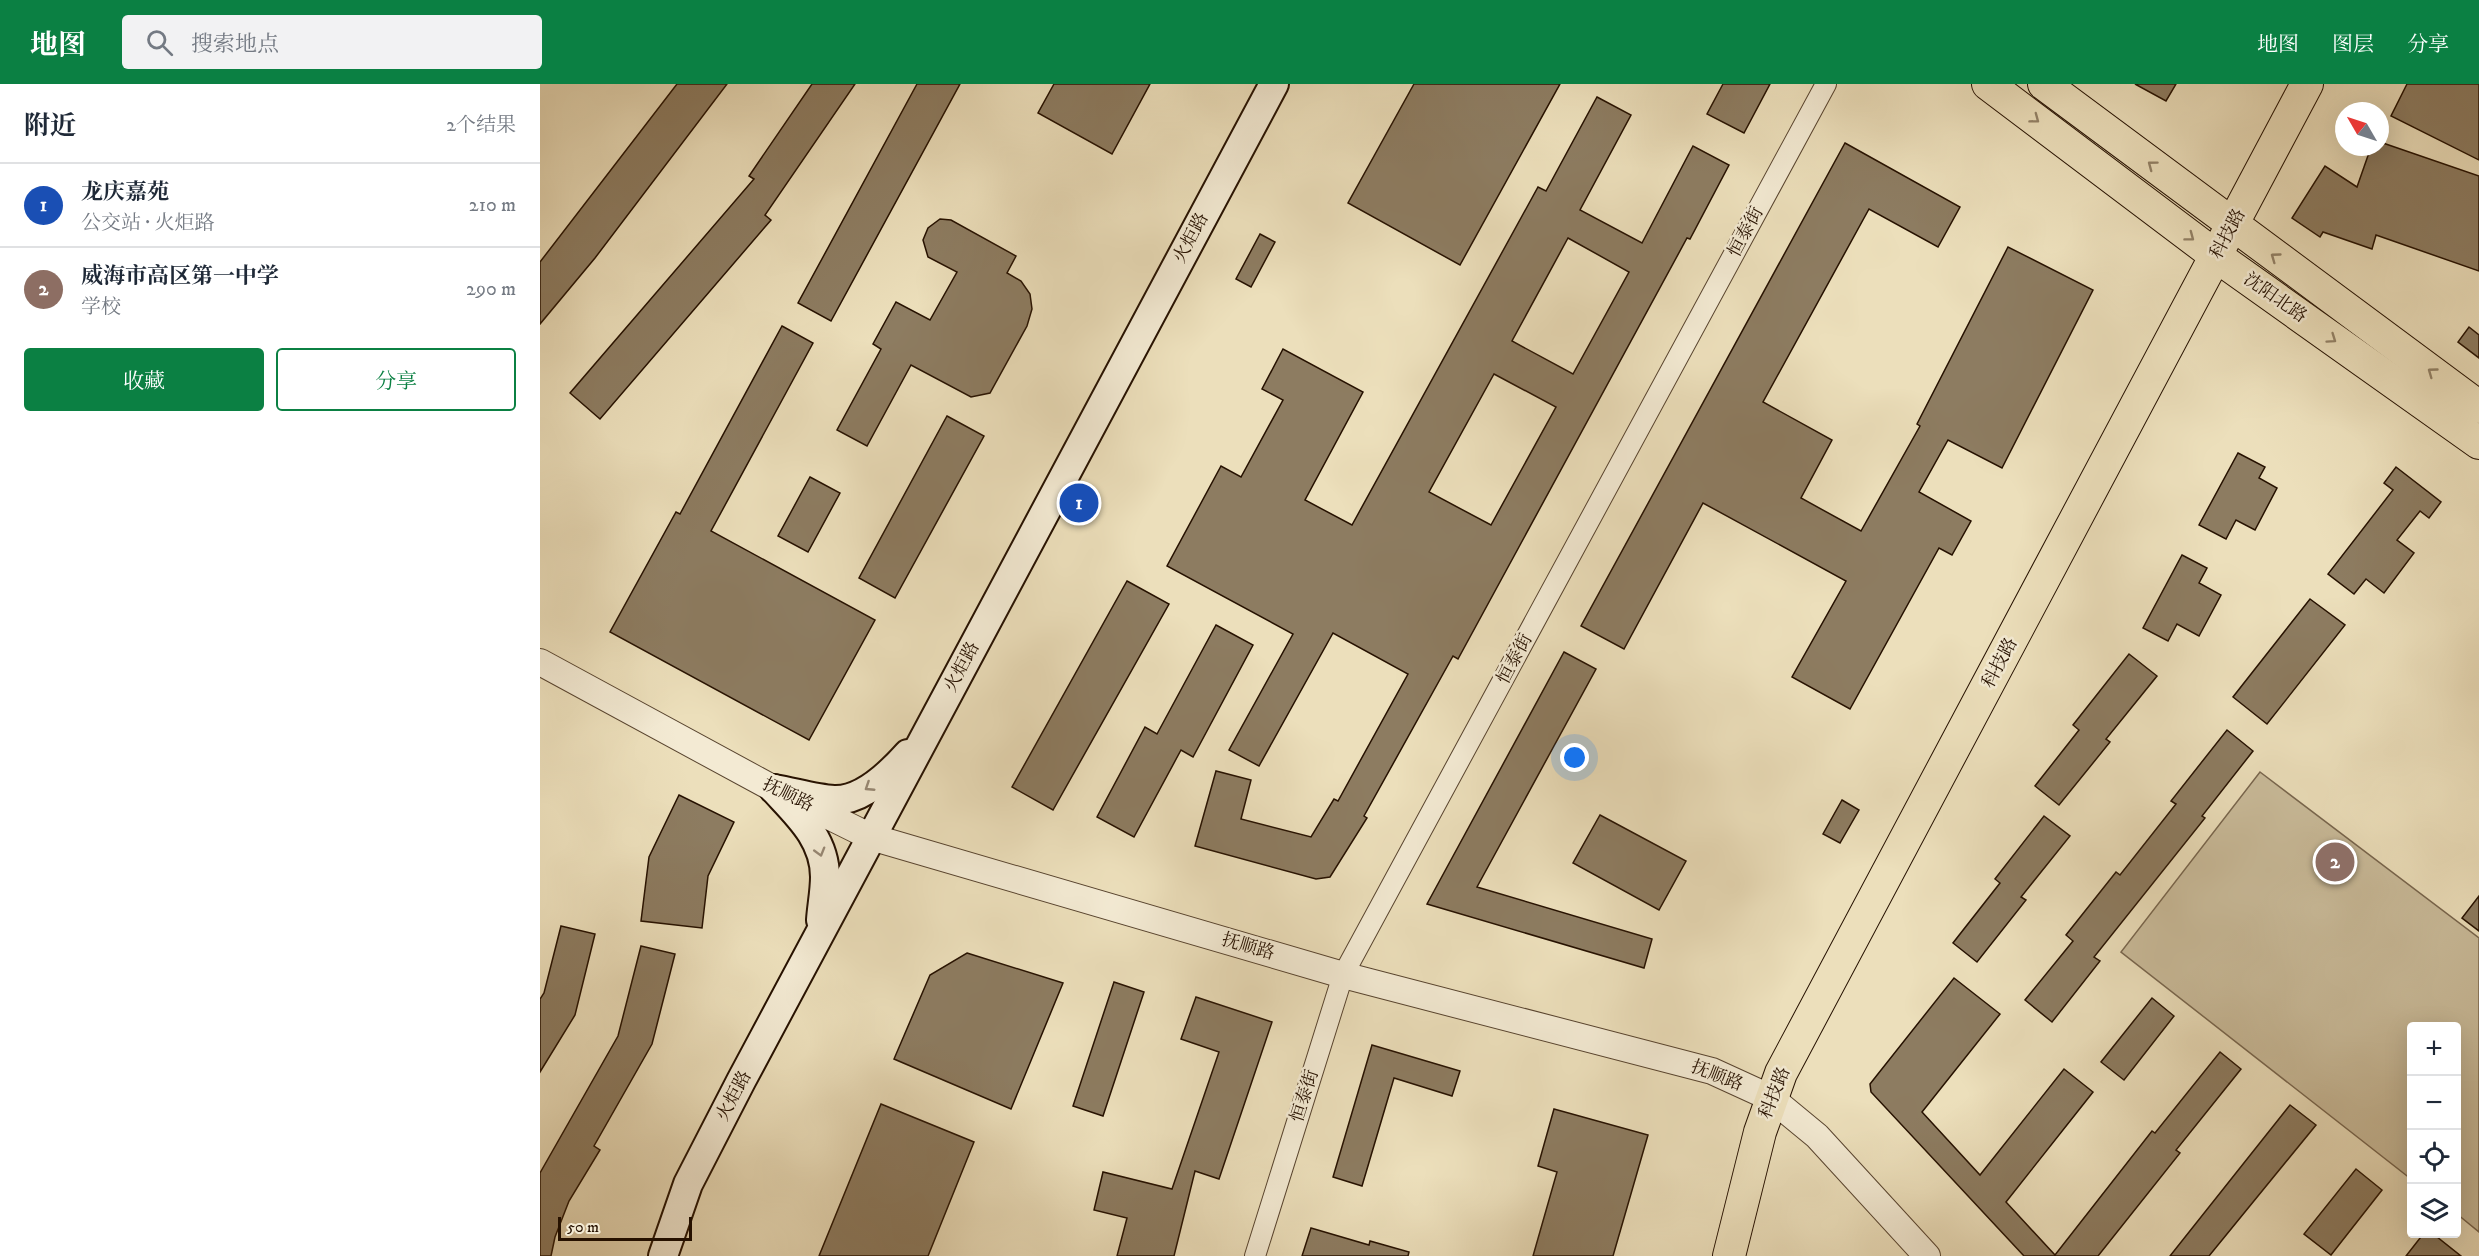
<!DOCTYPE html>
<html lang="zh">
<meta charset="utf-8">
<style>
body{margin:0;font-family:"IM FELL DW Pica","Noto Serif SC",serif;background:#f2f2f3;color:#1f2937}
.controls{position:absolute;right:18px;bottom:18px;display:grid;overflow:hidden;border-radius:6px;box-shadow:0 6px 24px #0002}
.controls button{width:54px;height:54px;display:grid;place-items:center;padding:0;border:0;border-bottom:2px solid #e0e1e3;background:#fff;color:#1f2937;font:30px sans-serif}
.compass{position:absolute;left:1795px;top:18px;width:54px;height:54px;border-radius:50%;background:#fff;box-shadow:0 6px 24px #0002;rotate:309deg}
.scale{position:absolute;left:18px;bottom:15px;width:134px;box-sizing:border-box;padding-left:6px;border:3px solid #261100;border-top:0;font-size:16px;line-height:21px;white-space:nowrap;color:#261100;-webkit-text-stroke:4px #f3ead3;paint-order:stroke}
.you{position:absolute;left:1035px;top:674px;width:21px;height:21px;margin:-15px;border:4px solid #fff;border-radius:50%;background:#1a73e8;box-shadow:0 0 0 9px #1a73e833}
.badge{display:grid;place-items:center;width:39px;height:39px;border-radius:50%;background:#0b8043;color:#fff;font-size:20px;font-weight:700}
.pin{position:absolute;translate:-50% -50%;border:3px solid #fff;box-shadow:0 2px 6px #0006}
.list{margin:0;padding:0;list-style:none}
h2{display:flex;justify-content:space-between;align-items:center;height:78px;margin:0;padding:0 24px;font-size:26px}
h2 small{font-size:20px;font-weight:400;color:#747a83}
.list li{display:grid;grid-template-columns:39px 1fr auto;gap:18px;align-items:center;box-sizing:border-box;height:84px;padding:0 24px;border-top:2px solid #e0e1e3}
.list b{display:block;font-size:22px;white-space:nowrap}
.list p{margin:0;font-size:20px;white-space:nowrap;color:#747a83}
.list em{font-size:20px;font-style:normal;color:#747a83}
.actions{display:flex;gap:12px;padding:18px 24px}
.actions a{flex:1;padding:14px 0;border:2px solid #0b8043;border-radius:6px;text-align:center;font-size:21px;color:#0b8043}
.actions .main{background:#0b8043;color:#fff}
.icon{flex:none;width:33px;height:33px;fill:none;stroke:currentColor;stroke-width:2;stroke-linecap:round;stroke-linejoin:round}
.map{position:relative;flex:none;width:1939px;height:1172px;overflow:hidden}
header{display:flex;align-items:center;gap:36px;box-sizing:border-box;height:84px;padding:0 30px;background:#0b8043;color:#fff}
header strong{font-size:28px}
nav{display:flex;gap:33px;margin-inline-start:auto;font-size:21px}
.search{width:420px;height:54px;background:#f2f2f3;display:flex;align-items:center;gap:15px;box-sizing:border-box;padding:0 21px;border-radius:6px;color:#747a83;font-size:22px}
main{display:flex}
aside{flex:1;background:#fff}
.map>svg:first-child{display:block}
.green{fill:#cabc9b;stroke:#78664e;stroke-width:1.5}
.building{fill:#8d7c61;stroke:#261100;stroke-width:1.5;fill-rule:evenodd}
.lines{fill:none;stroke-linecap:round;stroke-linejoin:round}
.minor-casing{stroke:#58442f;stroke-width:22}
.tertiary-casing{stroke:#58442f;stroke-width:28}
.secondary-casing{stroke:#261100;stroke-width:32}
.primary-casing{stroke:#261100;stroke-width:34}
.minor{stroke:#f3ead3;stroke-width:20}
.tertiary{stroke:#f3ead3;stroke-width:26}
.secondary{stroke:#f3ead3;stroke-width:28}
.primary{stroke:#ecdfbb;stroke-width:32}
.oneway{stroke:#938267}
.oneway2{stroke:#978874}
.labels{text-anchor:middle;dominant-baseline:central;stroke-width:5;stroke-linejoin:round;paint-order:stroke}
.street-label{font-size:18px;fill:#261100;stroke:#f3ead3}
</style>
<header>
<strong>地图</strong>
<div class="search"><svg class="icon" aria-label="search" viewBox="0 0 24 24"><circle cx="10" cy="10" r="6"/><path d="M15 15l6 6"/></svg>搜索地点</div>
<nav><a>地图</a><a>图层</a><a>分享</a></nav>
</header>
<main>
<aside>
<h2>附近<small>2个结果</small></h2>
<ul class="list">
<li><span class="badge" style="background:#1a4fb4">1</span><div><b>龙庆嘉苑</b><p>公交站 · 火炬路</p></div><em>210 m</em></li>
<li><span class="badge" style="background:#8d6e63">2</span><div><b>威海市高区第一中学</b><p>学校</p></div><em>290 m</em></li>
</ul>
<div class="actions"><a class="main">收藏</a><a>分享</a></div>
</aside>
<div class="map">
<svg width="1939" height="1172" viewBox="0 0 1939 1172">
<rect width="100%" height="100%" fill="#ecdfbb"/>
<filter id="stains"><feTurbulence type="fractalNoise" baseFrequency=".00333" numOctaves="4"/><feColorMatrix values="0 0 0 0 .2 0 0 0 0 .09 0 0 0 0 .02 0 0 0 .5 -.17"/></filter>
<radialGradient id="worn" r=".72"><stop offset=".6" stop-color="#630" stop-opacity="0"/><stop offset="1" stop-color="#630" stop-opacity=".3"/></radialGradient>
<path class="green" d="M1720 688 1939 854V1148L1917 1130 1916 942H1872L1871 1095 1581 868Z"/>
<g class="building">
<path d="M137 0H187L55 174 0 240V178Z"/>
<path d="M272 0H315L225 131 231 136 60 335 30 309 214 95 209 92Z"/>
<path d="M377 0H420L291 237 258 219Z"/>
<path d="M514 0H610L572 70 498 29Z"/>
<path d="M874 0H1020L920 181 808 119Z"/>
<path d="M1183 0H1230L1204 49 1167 30Z"/>
<path d="M1595 0H1636L1626 17Z"/>
<path d="M1867 0H1939V76L1851 32Z"/>
<path d="M1057 13 1091 31 1040 126 1102 159 1153 62 1189 81 1150 155 1147 154 918 575 913 572 824 732 827 734 790 793 776 795 655 762 676 687 711 696 701 735 771 753 794 715 798 717 868 590 793 549 719 682 689 666 753 550 627 482 681 382 701 393 743 316 722 305 743 265 823 308 765 416 812 441 998 103 1006 107ZM1028 154 1089 188 1033 290 972 257ZM954 290 1016 323 951 441 889 408Z"/>
<path d="M1840 58 1939 92V187L1836 151 1832 165 1783 148 1780 153 1752 134 1785 82 1817 103 1831 63H1840Z"/>
<path d="M1305 59 1420 123 1398 163 1329 125 1223 318 1292 356 1261 414 1321 447 1380 342 1377 340 1468 163 1553 206 1462 384 1408 356 1379 408 1431 437 1412 471 1399 464 1310 625 1252 593 1306 497 1163 419 1084 565 1041 542Z"/>
<path d="M400 135 411 136 476 172 467 189 481 197 490 210 492 225 487 242 450 309 431 313 371 281 327 362 297 346 341 265 333 260 356 218 390 236 417 188 388 173 383 156 388 144Z"/>
<path d="M720 150 735 158 711 203 696 195Z"/>
<path d="M242 242 273 259 171 447 335 536 269 656 70 548 136 428 140 430Z"/>
<path d="M1929 243 1939 251V274L1918 258Z"/>
<path d="M407 332 444 352 355 514 319 494Z"/>
<path d="M1698 369 1725 383 1719 394 1737 404 1715 446 1696 436 1686 455 1659 441Z"/>
<path d="M1856 383 1901 418 1889 434 1880 427 1857 456 1874 469 1844 509 1826 495 1814 510 1788 490 1853 406 1844 399Z"/>
<path d="M270 393 300 409 268 468 238 452Z"/>
<path d="M1642 471 1667 484 1659 499 1681 511 1659 552 1637 540 1628 557 1603 544Z"/>
<path d="M587 497 629 520 513 726 472 703Z"/>
<path d="M1770 515 1805 541 1727 640 1693 613Z"/>
<path d="M676 541 713 561 653 673 641 666 594 753 557 733 605 643 617 650Z"/>
<path d="M1024 568 1056 585 937 803 1112 855 1104 884 887 820Z"/>
<path d="M1589 570 1617 592 1566 655 1570 658 1519 721 1495 702 1539 646 1533 641Z"/>
<path d="M1687 646 1713 667 1662 732 1665 734 1554 873 1560 877 1512 938 1485 916 1533 857 1526 851 1576 788 1580 791 1636 720 1631 717Z"/>
<path d="M139 711 194 738 168 792 162 844 101 837 109 773Z"/>
<path d="M1302 716 1319 726 1300 759 1283 750Z"/>
<path d="M1060 731 1146 777 1119 826 1033 779Z"/>
<path d="M1504 732 1530 752 1481 813 1486 816 1437 878 1413 859 1460 799 1455 795Z"/>
<path d="M1939 812V847L1922 834Z"/>
<path d="M21 842 55 850 35 931 0 988V915L4 909Z"/>
<path d="M101 862 135 870 112 960 54 1062 60 1066 29 1117 15 1153 11 1172H0V1089L78 952Z"/>
<path d="M427 869 523 899 471 1025 354 975 390 891Z"/>
<path d="M1414 894 1460 930 1382 1028 1440 1091 1524 985 1553 1008 1466 1118 1515 1171 1612 1047 1615 1049 1680 968 1701 985 1636 1066 1640 1069 1558 1172H1484L1331 1008 1330 1000Z"/>
<path d="M574 898 604 908 563 1032 533 1022Z"/>
<path d="M656 913 732 938 679 1095 655 1087 634 1172H577L587 1134 554 1126 563 1088 632 1105 679 968 641 955Z"/>
<path d="M1612 914 1634 932 1584 996 1561 978Z"/>
<path d="M832 961 920 987 912 1012 854 994 822 1102 793 1093Z"/>
<path d="M341 1020 434 1058 388 1172H279Z"/>
<path d="M1750 1021 1776 1041 1669 1172H1630Z"/>
<path d="M1014 1025 1108 1051 1073 1172H993L1017 1088 998 1082Z"/>
<path d="M1816 1085 1842 1106 1791 1171 1764 1150Z"/>
<path d="M771 1144 829 1161 830 1157 869 1168 868 1172H762Z"/>
<path d="M1884 1149H1892L1921 1172H1866Z"/>
</g>
<g class="lines">
<defs>
<path id="minor" d="M715 1172 803 891 1286 0"/>
<path id="tertiary" d="M0 578 234 705 331 753 803 891 1172 987 1231 1014 1277 1052 1387 1172"/>
<g id="secondary">
<path d="M234 705C253 708 275 715 294 716 322 717 351 689 368 670"/>
<path d="M234 705C258 731 285 755 285 793 285 807 282 822 281 836"/>
<path d="M123 1172 148 1100 201 997 734 0"/>
</g>
<g id="primary">
<path d="M1448 0 1676 172 1939 359"/>
<path d="M1504 0 1939 323"/>
<path d="M1189 1172 1220 1048 1241 989 1767 0"/>
</g>
</defs>
<use href="#minor" class="minor-casing"/>
<use href="#tertiary" class="tertiary-casing"/>
<use href="#secondary" class="secondary-casing"/>
<use href="#primary" class="primary-casing"/>
<use href="#minor" class="minor"/>
<use href="#tertiary" class="tertiary"/>
<use href="#secondary" class="secondary"/>
<use href="#primary" class="primary"/>
</g>
<defs><path id="oneway-chevron" d="M-2-3.5L2.5 0L-2 3.5" fill="none" stroke-width="1.6" stroke-linecap="round" stroke-linejoin="round" transform="scale(1.5)"/></defs>
<g class="oneway">
<use href="#oneway-chevron" transform="translate(1495 35) rotate(37)"/>
<use href="#oneway-chevron" transform="translate(1612 81) rotate(-143)"/>
<use href="#oneway-chevron" transform="translate(1650 153) rotate(37)"/>
<use href="#oneway-chevron" transform="translate(1735 173) rotate(-144)"/>
<use href="#oneway-chevron" transform="translate(1792 255) rotate(35)"/>
<use href="#oneway-chevron" transform="translate(1892 288) rotate(-144)"/>
</g>
<g class="oneway2">
<use href="#oneway-chevron" transform="translate(329 703) rotate(147)"/>
<use href="#oneway-chevron" transform="translate(280 768) rotate(74)"/>
</g>
<g class="labels">
<g class="street-label">
<text transform="translate(1206 148) rotate(-62)">恒泰街</text>
<text transform="translate(1688 150) rotate(-62)">科技路</text>
<text transform="translate(651 154) rotate(-62)">火炬路</text>
<text transform="translate(1735 214) rotate(35)">沈阳北路</text>
<text transform="translate(975 575) rotate(-62)">恒泰街</text>
<text transform="translate(1460 579) rotate(-62)">科技路</text>
<text transform="translate(422 583) rotate(-62)">火炬路</text>
<text transform="translate(248 711) rotate(26)">抚顺路</text>
<text transform="translate(708 863) rotate(16)">抚顺路</text>
<text transform="translate(1177 992) rotate(21)">抚顺路</text>
<text transform="translate(1235 1009) rotate(-68)">科技路</text>
<text transform="translate(194 1012) rotate(-62)">火炬路</text>
<text transform="translate(765 1012) rotate(-72)">恒泰街</text>
</g>
</g>
<rect width="100%" height="100%" filter="url(#stains)"/>
<rect width="100%" height="100%" fill="url(#worn)"/>
</svg>
<div class="controls">
<button>+</button>
<button>−</button>
<button><svg class="icon" aria-label="locate" viewBox="0 0 24 24"><circle cx="12" cy="12" r="6"/><path d="M12 2v4M12 18v4M2 12h4M18 12h4"/></svg></button>
<button><svg class="icon" aria-label="layers" viewBox="0 0 24 24"><path d="M12 4l9 5-9 5-9-5zM3 14l9 5 9-5"/></svg></button>
</div>
<svg class="compass" viewBox="-18 -18 36 36"><path d="M0-13l5 13h-10z" fill="#e53935"/><path d="M0 13l5-13h-10z" fill="#747a83"/></svg>
<div class="scale">50 m</div>
<div class="you"></div>
<div class="pin badge" style="left:539px;top:419px;background:#1a4fb4">1</div>
<div class="pin badge" style="left:1795px;top:778px;background:#8d6e63">2</div>
</div>
</main>
